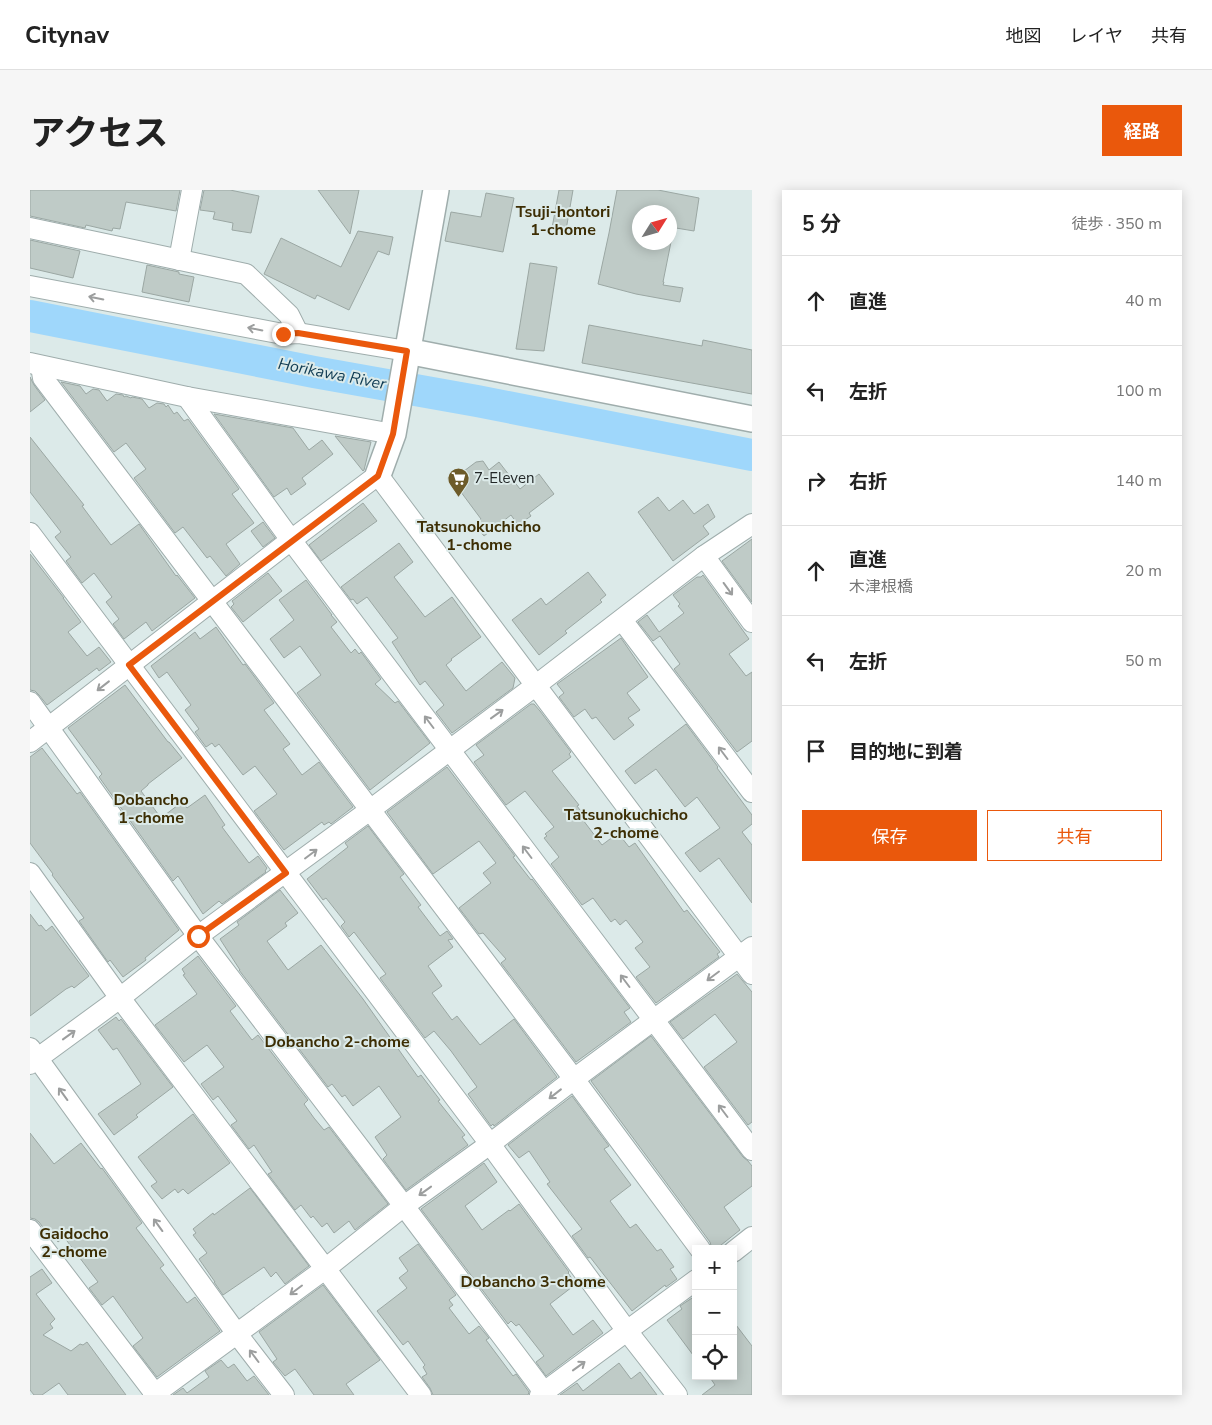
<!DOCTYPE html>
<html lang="ja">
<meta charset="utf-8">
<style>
body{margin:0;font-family:"Nunito Sans","Noto Sans JP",sans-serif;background:#f6f6f6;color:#222}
.controls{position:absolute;right:15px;bottom:15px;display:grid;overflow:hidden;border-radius:0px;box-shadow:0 2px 12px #0003}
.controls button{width:45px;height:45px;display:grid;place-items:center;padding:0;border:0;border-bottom:1px solid #e0e0e0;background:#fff;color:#222;font:25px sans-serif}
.compass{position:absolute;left:602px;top:15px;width:45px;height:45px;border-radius:50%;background:#fff;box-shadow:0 2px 12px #0003;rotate:53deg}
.stop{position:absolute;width:15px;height:15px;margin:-11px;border:4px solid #ea580c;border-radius:50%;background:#fff}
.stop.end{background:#ea580c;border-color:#fff;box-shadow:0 1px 5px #0008}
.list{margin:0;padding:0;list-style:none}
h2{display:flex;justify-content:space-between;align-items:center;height:65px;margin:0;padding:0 20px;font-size:21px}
h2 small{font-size:16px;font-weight:400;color:#767676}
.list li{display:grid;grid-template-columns:32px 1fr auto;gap:15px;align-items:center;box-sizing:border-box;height:90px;padding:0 20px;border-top:1px solid #e0e0e0}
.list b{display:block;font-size:19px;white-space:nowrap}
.list p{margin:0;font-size:16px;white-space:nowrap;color:#767676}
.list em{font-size:16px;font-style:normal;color:#767676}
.actions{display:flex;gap:10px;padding:15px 20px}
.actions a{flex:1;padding:11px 0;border:1px solid #ea580c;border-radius:0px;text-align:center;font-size:18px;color:#ea580c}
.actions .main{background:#ea580c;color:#fff}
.icon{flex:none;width:28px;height:28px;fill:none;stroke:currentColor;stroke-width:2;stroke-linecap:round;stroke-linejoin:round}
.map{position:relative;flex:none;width:722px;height:1205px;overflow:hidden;border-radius:0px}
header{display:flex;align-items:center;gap:30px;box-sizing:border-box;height:70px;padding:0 25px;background:#fff;border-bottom:1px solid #e0e0e0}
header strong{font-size:24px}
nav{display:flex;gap:28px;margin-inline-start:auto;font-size:18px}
.intro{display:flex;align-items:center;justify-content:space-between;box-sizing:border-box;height:120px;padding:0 30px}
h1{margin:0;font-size:35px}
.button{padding:12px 22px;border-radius:0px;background:#ea580c;color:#fff;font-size:18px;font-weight:700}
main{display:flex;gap:30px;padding:0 30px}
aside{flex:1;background:#fff;border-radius:0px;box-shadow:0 2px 12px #0003}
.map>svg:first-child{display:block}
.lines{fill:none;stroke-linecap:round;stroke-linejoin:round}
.river{stroke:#9fd7fb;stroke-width:32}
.building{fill:#bfcbc7;stroke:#9ba7a3}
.minor-casing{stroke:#9fadac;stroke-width:22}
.tertiary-casing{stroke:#9fadac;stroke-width:28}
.minor{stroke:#fff;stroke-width:20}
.tertiary{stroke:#fff;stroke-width:25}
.oneway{stroke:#9c9e9e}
.route{stroke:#ea580c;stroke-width:6}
.labels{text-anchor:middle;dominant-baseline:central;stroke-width:4;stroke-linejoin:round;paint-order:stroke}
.poi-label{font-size:15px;fill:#222727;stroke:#dceae9;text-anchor:start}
.neighbourhood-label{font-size:16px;font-weight:bold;fill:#3d2e04;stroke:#dceae9}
.water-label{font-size:16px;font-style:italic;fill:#0e3a52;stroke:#dceae9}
</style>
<header>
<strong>Citynav</strong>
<nav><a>地図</a><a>レイヤ</a><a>共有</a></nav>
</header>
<div class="intro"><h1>アクセス</h1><a class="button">経路</a></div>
<main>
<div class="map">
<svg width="722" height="1205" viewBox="0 0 722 1205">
<rect width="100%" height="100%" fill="#dceae9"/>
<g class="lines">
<path class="river" d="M0 126 284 182 447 211 722 265"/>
</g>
<g class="building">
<path d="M0 0H150L146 21 96 12 90 39 83 38 82 41 56 35 55 38 0 26Z"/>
<path d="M174 0H200L229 6 221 43 202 40 203 33 183 29 185 22 170 20Z"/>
<path d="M288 0H329L320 44Z"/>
<path d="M529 0H543L536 40 522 38Z"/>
<path d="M587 0H628L669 8 664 41 640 37V22H610V52H641L633 92H634L633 95 653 98 650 112 606 104 568 94 579 43Z"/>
<path d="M456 3 484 8 473 62 415 51 421 22 451 27Z"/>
<path d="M328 41 363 47 359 65 348 61 319 120 287 105 285 109 234 84 251 48 311 77Z"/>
<path d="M0 50 50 61 43 88 0 78Z"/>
<path d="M500 73 527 77 514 161 486 159Z"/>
<path d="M117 75 149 82V84L164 87 159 112 112 102Z"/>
<path d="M559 135 672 156 673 150 722 160V204L552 173Z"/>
<path d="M0 187 4 195 15 210 0 222Z"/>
<path d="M31 192 50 196 56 204 63 199 69 200 77 211 86 204 93 205 94 207 96 206 101 208 102 207 112 209 119 218 127 213 134 214 136 217 138 215 144 224 147 222 154 231 158 229 209 299 202 304 224 333 196 354 210 374 196 386 180 366 177 368 153 337 145 343 104 288 116 279 96 253 84 262Z"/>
<path d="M184 224 263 238 279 260 292 250 303 264 272 288 276 294 261 305 257 298 244 307Z"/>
<path d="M305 246 341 252 334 280 333 281Z"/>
<path d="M0 247 54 315 52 316 81 355 109 334 146 386 147 385 165 408 122 441 116 432 94 449 83 434 89 429 76 412 82 407 64 383 52 393 36 371 41 367 25 347 31 342 0 302Z"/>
<path d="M453 271 459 280 469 272 490 299 509 284 524 304 499 323 501 326 488 335 481 325 454 346 444 334 451 329 422 290 446 272Z"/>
<path d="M628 307 639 321 653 310 664 324 678 314 685 327 673 336 679 344 643 371 608 322Z"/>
<path d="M333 313 347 331 291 371 279 355Z"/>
<path d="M233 332 245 348 233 357 221 341Z"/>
<path d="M722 349V412L692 371Z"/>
<path d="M369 353 383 372 364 387 395 427 422 407 451 447 421 469 422 470 416 475 436 501 472 472 485 488 483 498 422 543 406 522 414 515 395 491 390 495 362 452 368 448 337 407 327 414 323 409 321 410 311 397Z"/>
<path d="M0 364 34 408H33L51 432 38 442 57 466 69 457 81 472 69 481 67 478 17 515 9 505 5 501 0 500Z"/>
<path d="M558 382 576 405 570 410 572 412 535 441 537 443 509 465 482 430 511 408 516 415Z"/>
<path d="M238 383 252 401 213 432 201 417 204 414 202 411Z"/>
<path d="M673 385 719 449 699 464 716 486 722 482V551L707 562 644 479 650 474 630 446 623 451 608 432 617 425 629 442 654 423 648 416 650 414 643 405 667 387H671Z"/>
<path d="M276 390 302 425H301L307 432 301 437 321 463 325 459 329 464 331 462 351 489 345 494 365 513 368 511 400 553 340 600 267 503 291 485 270 456 254 468 240 449 264 430 249 410Z"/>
<path d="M186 437 213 475 215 474 244 513 234 520 260 554 253 559 272 585 289 572 323 617 301 634 299 632 294 635 292 632 254 660 224 621 247 604 225 576 213 585 189 554 185 557 182 553 176 557 165 542 169 539 155 520 161 515 137 482 129 488 121 476 165 442 170 449Z"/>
<path d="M591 448 618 487 597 503 610 520 598 528 604 535 584 550 566 527 562 529 555 519 544 527 529 507 534 503 527 494Z"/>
<path d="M95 495 138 552H139L152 568 118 594V595L111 601 131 628 152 612 157 618 175 605 195 635 192 637 219 673 228 666 237 678 235 681 236 682 192 714 189 711 173 724 148 686 143 691 69 587 72 584 38 538Z"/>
<path d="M501 514H504L510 521 541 562 539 564 541 567 522 581 549 615 547 616 556 628 553 630 572 655 588 643 599 657 605 653 654 722 657 720 690 762 687 764 689 767 626 813 606 787 620 777 605 758 613 752 596 730 590 735 585 729 581 732 563 708 552 715 521 674 529 667 514 648 517 646 515 644 524 637 495 601 476 615 444 572 454 565 446 555Z"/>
<path d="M656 534 688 577 687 578 722 625V634L712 642 722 655V713L689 668 670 682 655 663 690 638 667 607 655 617 626 579 605 594 595 581Z"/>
<path d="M12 558 47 604 50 602 149 740 115 768 116 770 93 787 80 770 78 772 49 731 54 728 22 685 23 684 0 653V567Z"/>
<path d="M417 577 485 666 483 667 501 690 502 689 600 818 594 822 601 832 546 872 471 773 476 769 453 743 449 744 429 718 461 693 453 683 466 673 449 651 403 684 357 622Z"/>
<path d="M338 636 374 684 370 687 391 715 388 717 410 746 417 741 423 749 418 750 423 757 398 776 412 796 402 803 422 830 427 826 450 855 484 829 527 887 464 936 463 934 461 936 438 904 447 897 421 861 404 841 395 848 350 788 356 784 324 742 319 747 311 736 315 732 296 708 293 710 277 689 318 657 315 653Z"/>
<path d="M250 700 268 723 255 733 257 736 237 751 258 780 291 755 333 809 388 887 391 885 410 910 408 911 435 945 432 947 438 955 376 1000 353 969 357 965 345 947 371 927 349 896 323 916 315 905 312 907 302 894 298 897 209 780H210L190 749 209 735 207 732Z"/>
<path d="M0 724 9 736 11 735 16 741 22 736 59 786 44 798 42 796 36 799 0 826Z"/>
<path d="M168 766 206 816 200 821 222 850 228 845 278 910 274 914 284 928 294 940 299 937 358 1014 325 1040 319 1031 304 1043 297 1033 292 1037 283 1026 281 1028 271 1015 265 1020 238 984 242 982 224 955 219 959 201 935 207 931 188 906 183 910 171 894 194 877 177 855 154 872 125 835 167 804 153 785 155 784 152 779Z"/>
<path d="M707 784 722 802V932L718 935 674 877 707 852 685 824 653 849 640 832Z"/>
<path d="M86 827 89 831 91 829 143 897 106 925 108 927 84 945 68 924 111 894 87 858 83 860 68 840Z"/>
<path d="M621 846 713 967 718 971 722 976V996L694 1017 710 1040 686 1059H682L680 1052 561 891Z"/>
<path d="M542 906 579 956 574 959 601 995 580 1011 600 1038 606 1034 627 1061 631 1059 644 1077 640 1079 647 1089 636 1097 635 1095 602 1121 560 1067 558 1068 542 1046 552 1039 517 994 520 992 499 961 489 968 478 955Z"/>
<path d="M163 924 200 973 158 1004 153 999 148 1003 145 999 132 1009 121 996 127 992 108 967Z"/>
<path d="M0 943 24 974 51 953 71 979 72 978 112 1033 106 1038 134 1075 130 1078 157 1113 165 1107 190 1141 127 1187 103 1156 113 1148 83 1106 72 1115 59 1098 68 1092 34 1047 28 1052 18 1038 15 1040 9 1032 5 1029 0 1028Z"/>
<path d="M454 973 467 992 435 1016 452 1040 479 1020 480 1021 489 1014 539 1082 538 1083 546 1094 520 1114 543 1145 563 1130 573 1143 516 1186 506 1172 514 1166 489 1134 486 1136 481 1131 478 1134 391 1019Z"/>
<path d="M220 998 279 1076 255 1094 246 1082 241 1087 234 1077 193 1105 184 1092H185L169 1069 177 1063 163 1045 166 1043 163 1039 183 1023 184 1025Z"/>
<path d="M388 1054 426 1105 419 1110 423 1115 419 1118 439 1144 449 1136 459 1148 456 1150 483 1186 486 1184 499 1202 498 1205H403L400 1198 392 1187 397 1184 393 1177 395 1175 378 1151 373 1155 347 1121 377 1098 369 1088 378 1081 369 1068Z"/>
<path d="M12 1079 22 1093 6 1104 25 1129 20 1134 23 1138 13 1145 41 1161 50 1154 53 1155 57 1152 96 1205H38L29 1193 12 1205H4L0 1200V1087Z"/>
<path d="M293 1095 350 1170 316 1194 324 1205H284L265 1179 255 1186 243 1172 247 1169 229 1142Z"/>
<path d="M662 1108 663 1110 666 1108V1169L637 1130 652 1119 650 1116Z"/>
<path d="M703 1131 722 1156V1205H672L685 1195 679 1186H703Z"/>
<path d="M191 1170 198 1178 204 1174 217 1191 224 1186 239 1205H143L153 1198 157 1203 179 1187 175 1181Z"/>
<path d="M589 1173 601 1189 610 1182 627 1205H530L547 1193 553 1201Z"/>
</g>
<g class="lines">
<defs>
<g id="minor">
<path d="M0 38 216 84 259 125 268 143"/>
<path d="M149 70 162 0"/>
<path d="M0 96 253 144 268 143 377 161"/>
<path d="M0 173 157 207 363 244"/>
<path d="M11 176 13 188 544 889 670 1059"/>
<path d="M157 207 261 350 722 960"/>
<path d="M0 343 460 954 597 1141 647 1205"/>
<path d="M674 366 722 432"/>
<path d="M592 430 722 602"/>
<path d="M0 512 168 746 374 1016 514 1202"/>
<path d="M0 552 261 350 348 285 722 784"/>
<path d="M0 683 90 808 391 1205"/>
<path d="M0 858 207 1144 254 1205"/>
<path d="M0 874 90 808 168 746 340 620 505 496 674 366 722 334"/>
<path d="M0 1040 126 1205"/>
<path d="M703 1062 722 1047"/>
<path d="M123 1205 295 1079 374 1016 460 954 544 889 722 757"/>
<path d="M510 1205 666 1090"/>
</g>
<g id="tertiary">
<path d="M377 161 722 229"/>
<path d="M348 285 363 244 406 0"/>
</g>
</defs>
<use href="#minor" class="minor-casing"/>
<use href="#tertiary" class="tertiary-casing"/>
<use href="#minor" class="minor"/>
<use href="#tertiary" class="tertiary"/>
</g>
<defs><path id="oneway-shaft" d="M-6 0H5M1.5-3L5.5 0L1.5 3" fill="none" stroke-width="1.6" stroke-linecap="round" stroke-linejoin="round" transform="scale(1.25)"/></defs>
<g class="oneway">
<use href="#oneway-shaft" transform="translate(66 108) rotate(-169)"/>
<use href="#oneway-shaft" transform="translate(225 139) rotate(-169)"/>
<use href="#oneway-shaft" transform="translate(698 399) rotate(54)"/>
<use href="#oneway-shaft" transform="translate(73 496) rotate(142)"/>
<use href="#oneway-shaft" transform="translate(467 524) rotate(-36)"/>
<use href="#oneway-shaft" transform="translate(399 532) rotate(-127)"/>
<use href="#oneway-shaft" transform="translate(693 563) rotate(-127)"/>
<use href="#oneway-shaft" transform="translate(497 662) rotate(-127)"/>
<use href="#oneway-shaft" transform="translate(281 664) rotate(-37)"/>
<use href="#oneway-shaft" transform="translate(683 786) rotate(143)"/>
<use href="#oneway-shaft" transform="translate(595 791) rotate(-127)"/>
<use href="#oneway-shaft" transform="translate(39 845) rotate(-36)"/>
<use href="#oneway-shaft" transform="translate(33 904) rotate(-126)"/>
<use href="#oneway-shaft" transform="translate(525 904) rotate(142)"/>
<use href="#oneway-shaft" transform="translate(693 921) rotate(-127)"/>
<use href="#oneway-shaft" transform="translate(395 1001) rotate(144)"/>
<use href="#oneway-shaft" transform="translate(128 1035) rotate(-126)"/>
<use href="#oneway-shaft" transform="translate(266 1100) rotate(143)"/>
<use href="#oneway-shaft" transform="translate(224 1166) rotate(-127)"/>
<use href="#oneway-shaft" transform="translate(549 1176) rotate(-36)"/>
</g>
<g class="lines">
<path class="route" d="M168 746 256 683 99 475 348 286 363 244 377 161 268 143 253 144"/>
</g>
<defs>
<symbol id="supermarket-pin" viewBox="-11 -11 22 30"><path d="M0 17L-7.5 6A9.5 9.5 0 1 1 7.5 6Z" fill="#6d5b29" stroke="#dceae9"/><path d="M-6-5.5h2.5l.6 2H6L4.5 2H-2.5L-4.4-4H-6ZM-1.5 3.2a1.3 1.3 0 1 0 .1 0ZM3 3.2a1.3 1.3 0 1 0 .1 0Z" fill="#fff"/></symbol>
</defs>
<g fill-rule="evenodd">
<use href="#supermarket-pin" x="416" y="276" width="25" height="34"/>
</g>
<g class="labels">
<g class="poi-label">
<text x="444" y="288">7-Eleven</text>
</g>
<g class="neighbourhood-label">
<text x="533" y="22">Tsuji-hontori<tspan x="533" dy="18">1-chome</tspan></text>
<text x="449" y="337">Tatsunokuchicho<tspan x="449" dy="18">1-chome</tspan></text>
<text x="121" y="610">Dobancho<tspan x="121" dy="18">1-chome</tspan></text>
<text x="596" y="625">Tatsunokuchicho<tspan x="596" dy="18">2-chome</tspan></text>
<text x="307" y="852">Dobancho 2-chome</text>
<text x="44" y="1044">Gaidocho<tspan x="44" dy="18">2-chome</tspan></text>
<text x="503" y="1092">Dobancho 3-chome</text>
</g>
<g class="water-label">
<text transform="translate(302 184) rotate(11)">Horikawa River</text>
</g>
</g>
</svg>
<div class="controls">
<button>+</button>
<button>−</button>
<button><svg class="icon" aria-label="locate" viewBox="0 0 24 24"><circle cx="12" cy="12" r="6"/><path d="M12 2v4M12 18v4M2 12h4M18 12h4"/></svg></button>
</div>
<svg class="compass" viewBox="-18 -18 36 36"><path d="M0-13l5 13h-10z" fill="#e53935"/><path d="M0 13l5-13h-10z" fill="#767676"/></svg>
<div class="stop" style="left:168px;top:746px"></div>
<div class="stop end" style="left:253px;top:144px"></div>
</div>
<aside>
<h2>5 分<small>徒歩 · 350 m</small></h2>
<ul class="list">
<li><svg class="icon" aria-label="ahead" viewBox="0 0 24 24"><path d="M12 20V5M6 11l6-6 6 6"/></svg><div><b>直進</b></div><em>40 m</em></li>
<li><svg class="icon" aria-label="left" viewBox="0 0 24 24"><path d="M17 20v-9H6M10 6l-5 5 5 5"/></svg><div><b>左折</b></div><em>100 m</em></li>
<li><svg class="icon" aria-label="right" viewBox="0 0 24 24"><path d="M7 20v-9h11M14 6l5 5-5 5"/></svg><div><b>右折</b></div><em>140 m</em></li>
<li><svg class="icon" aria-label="ahead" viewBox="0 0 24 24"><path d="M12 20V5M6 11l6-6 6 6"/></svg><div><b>直進</b><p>木津根橋</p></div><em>20 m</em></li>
<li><svg class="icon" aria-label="left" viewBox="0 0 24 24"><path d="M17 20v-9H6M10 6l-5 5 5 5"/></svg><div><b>左折</b></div><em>50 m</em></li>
<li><svg class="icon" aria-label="arrive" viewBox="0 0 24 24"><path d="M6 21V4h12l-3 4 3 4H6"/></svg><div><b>目的地に到着</b></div></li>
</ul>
<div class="actions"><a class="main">保存</a><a>共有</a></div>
</aside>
</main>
